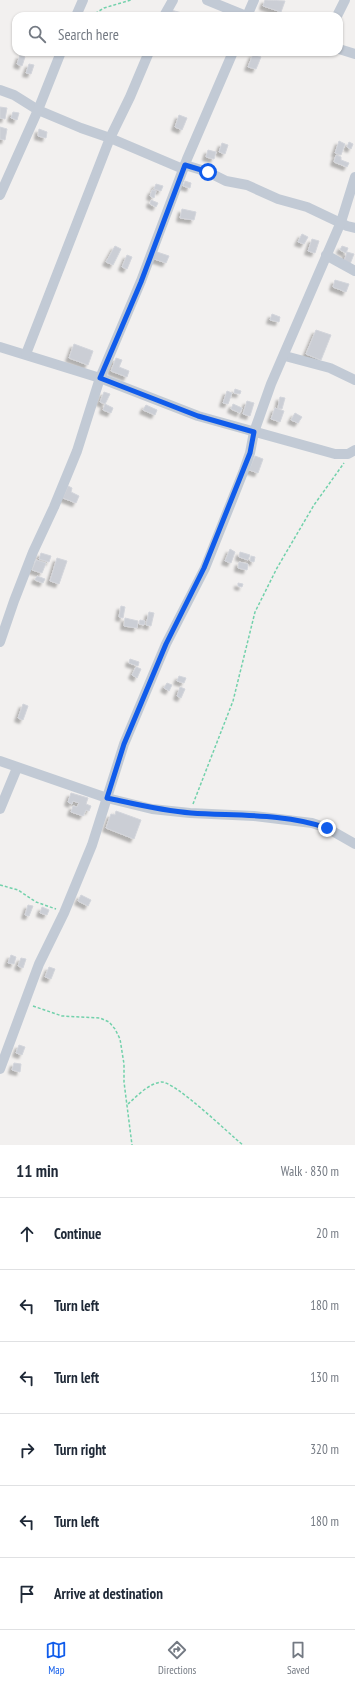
<!DOCTYPE html>
<meta charset="utf-8">
<style>
body{margin:0;font-family:"PT Sans Narrow",sans-serif;background:#f2f2f3;color:#1f2937}
.stop{position:absolute;width:12px;height:12px;margin:-9px;border:3px solid #105ceb;border-radius:50%;background:#fff}
.stop.end{background:#105ceb;border-color:#fff;box-shadow:0 1px 4px #0008}
.list{margin:0;padding:0;list-style:none}
h2{display:flex;justify-content:space-between;align-items:center;height:52px;margin:0;padding:0 16px;font-size:17px}
h2 small{font-size:13px;font-weight:400;color:#747a83}
.list li{display:grid;grid-template-columns:26px 1fr auto;gap:12px;align-items:center;box-sizing:border-box;height:72px;padding:0 16px;border-top:1px solid #e0e1e3}
.list b{display:block;font-size:15px;white-space:nowrap}
.list em{font-size:13px;font-style:normal;color:#747a83}
.icon{flex:none;width:22px;height:22px;fill:none;stroke:currentColor;stroke-width:2;stroke-linecap:round;stroke-linejoin:round}
.map{position:relative;flex:none;width:355px;height:1145px;overflow:hidden}
.search{position:absolute;background:#fff;box-shadow:0 1px 3px #0004;left:12px;right:12px;top:12px;height:44px;display:flex;align-items:center;gap:10px;box-sizing:border-box;padding:0 14px;border-radius:12px;color:#747a83;font-size:15px}
.sheet{height:484px;background:#fff}
nav{display:flex;justify-content:space-around;align-items:center;box-sizing:border-box;height:56px;border-top:1px solid #e0e1e3;background:#fff;font-size:11px;color:#747a83}
nav a{display:grid;justify-items:center;gap:2px}
nav .on{color:#105ceb}
.map>svg:first-child{display:block}
.building{fill:#cbced5;stroke:#d3d5db;filter:url(#shadow)}
.lines{fill:none;stroke-linecap:round;stroke-linejoin:round}
.path{stroke:#72d1ab;stroke-width:1.5;stroke-dasharray:3 2;stroke-linecap:butt}
.street{stroke:#c2cad5;stroke-width:10}
.route{stroke:#105ceb;stroke-width:5}
</style>
<div class="map">
<svg width="355" height="1145" viewBox="0 0 355 1145">
<defs>
<filter id="shadow"><feDropShadow dx="-3.5" dy="3.5" stdDeviation="1" flood-color="#0004"/></filter>
</defs>
<rect width="100%" height="100%" fill="#f2f0ef"/>
<g class="building">
<path d="M265 0 285 1 281 12 263 6Z"/>
<path d="M171 10 186 14 185 16 170 15Z"/>
<path d="M253 54 261 57 256 69 248 67Z"/>
<path d="M20 55 25 57 22 66 17 64Z"/>
<path d="M29 64 34 65 31 74 26 73Z"/>
<path d="M0 107 7 108 5 119 0 118Z"/>
<path d="M13 112 19 113 17 120 11 118Z"/>
<path d="M179 115 187 118 182 130 175 127Z"/>
<path d="M0 127 7 129 5 140 0 139Z"/>
<path d="M39 129 47 132 46 138 38 136Z"/>
<path d="M339 141 345 144 341 155 335 153Z"/>
<path d="M349 142 353 144 351 149 347 147Z"/>
<path d="M222 143 228 145 225 154 219 152Z"/>
<path d="M208 150 216 152 214 159 206 157Z"/>
<path d="M336 155 341 157V160L349 163 347 167 334 162Z"/>
<path d="M185 181 191 183 190 188 183 186Z"/>
<path d="M156 184 163 186 161 191 154 189Z"/>
<path d="M152 190 156 191 154 198 150 196Z"/>
<path d="M151 200 158 203 156 207 150 204Z"/>
<path d="M182 209 196 212 194 220 180 218Z"/>
<path d="M302 234 308 237 304 244 298 242Z"/>
<path d="M312 239 319 241 315 253 308 251Z"/>
<path d="M115 246 121 249 113 265 106 262Z"/>
<path d="M342 246 348 248 346 253 340 250Z"/>
<path d="M157 252 169 256 166 263 154 259Z"/>
<path d="M347 252 354 254 350 264 344 262Z"/>
<path d="M127 255 132 257 127 269 122 267Z"/>
<path d="M335 280 349 284 346 292 333 287Z"/>
<path d="M272 314 280 317 279 322 270 320Z"/>
<path d="M316 330 331 335 321 360 306 354Z"/>
<path d="M74 344 93 351 88 365 69 358Z"/>
<path d="M116 358 122 360 119 367 129 371 127 377 111 371Z"/>
<path d="M235 389 241 391 240 394 234 393Z"/>
<path d="M227 391 232 393 228 404 223 403Z"/>
<path d="M104 392 110 394 105 404 100 402Z"/>
<path d="M280 397 285 398 282 409 278 408Z"/>
<path d="M247 401 254 403 250 416 243 414Z"/>
<path d="M105 404 113 408 111 413 103 410Z"/>
<path d="M233 404 242 408 240 413 231 409Z"/>
<path d="M146 405 157 410 155 415 143 410Z"/>
<path d="M275 408 284 411 280 422 271 419Z"/>
<path d="M295 413 302 417 298 423 291 420Z"/>
<path d="M255 456 263 459 258 473 249 470Z"/>
<path d="M68 486 72 488 71 492 79 496 76 503 63 498Z"/>
<path d="M230 549 235 552 231 563 225 561Z"/>
<path d="M240 552 250 555 248 560 239 557Z"/>
<path d="M41 553 51 556 49 562 39 559Z"/>
<path d="M251 556 255 557 254 562 250 561Z"/>
<path d="M57 558 67 561 59 584 50 581Z"/>
<path d="M36 560 46 563 42 573 32 570Z"/>
<path d="M239 562 248 564 247 570 238 568Z"/>
<path d="M37 576 45 579 43 583 35 580Z"/>
<path d="M238 583 243 584 242 587 238 586Z"/>
<path d="M121 606 125 607 123 618 119 617Z"/>
<path d="M149 612 154 613 151 626 146 625Z"/>
<path d="M125 618 138 621 137 628 124 626Z"/>
<path d="M140 620 145 621 144 625 139 624Z"/>
<path d="M130 659 139 662 138 666 129 663Z"/>
<path d="M136 667 141 669 137 678 132 675Z"/>
<path d="M179 676 186 678 184 683 177 681Z"/>
<path d="M167 683 172 685 169 691 164 688Z"/>
<path d="M180 687 185 689 181 698 177 696Z"/>
<path d="M23 704 28 706 23 720 18 718Z"/>
<path d="M71 793 88 798 86 804 91 806 89 811 86 810 83 816 71 812 73 806 77 807 79 803 73 801 72 804 68 802Z"/>
<path d="M116 811 141 820 134 839 106 828 111 814 115 815Z"/>
<path d="M81 895 91 900 88 906 78 901Z"/>
<path d="M28 905 33 906 29 916 25 915Z"/>
<path d="M42 907 49 910 47 915 40 913Z"/>
<path d="M11 955 16 957 14 964 8 963Z"/>
<path d="M21 958 26 959 23 968 18 966Z"/>
<path d="M49 967 55 969 51 979 45 977Z"/>
<path d="M19 1045 25 1047 22 1055 16 1053Z"/>
<path d="M14 1063 21 1064 20 1072 12 1070Z"/>
</g>
<g class="lines">
<g class="path">
<path d="M91 16 104 8 131 0"/>
<path d="M193 804 233 701 255 612 277 568 314 505 344 463"/>
<path d="M0 885 18 890 36 902 56 909"/>
<path d="M33 1006 62 1016 100 1018 109 1022 115 1029 120 1039 124 1064V1082L132 1145"/>
<path d="M128 1104C137 1096 148 1084 161 1082 175 1081 229 1134 243 1145"/>
</g>
<g class="street">
<path d="M207 0 246 16"/>
<path d="M76 16 83 0"/>
<path d="M164 16 173 0"/>
<path d="M247 16 254 0"/>
<path d="M337 16 345 0"/>
<path d="M339 49 355 54"/>
<path d="M0 90 14 95 38 110 81 128 110 138 183 169"/>
<path d="M185 165 208 172 226 181 247 185 278 199 307 207 347 226 355 228"/>
<path d="M0 195 38 110 61 52"/>
<path d="M326 255 355 271"/>
<path d="M0 347 100 378 198 416 335 454H348L355 450"/>
<path d="M26 354 110 138 130 97 149 52"/>
<path d="M285 356 330 368 355 380"/>
<path d="M0 642 14 601 33 552 54 507 77 451 100 378 141 281 187 159 233 52"/>
<path d="M0 761 107 798 152 809 190 813 254 816 312 823 327 828 355 844"/>
<path d="M0 809 17 768"/>
<path d="M0 1069 39 964 64 913 92 845 124 744 166 644 205 568 244 470 250 453 254 432 271 384 341 222 355 177"/>
</g>
</g>
<g class="lines">
<path class="route" d="M208 172 185 165 141 282 100 378 198 416 254 432 250 453 204 568 166 644 124 744 107 798C135 804 163 811 191 813 236 816 284 813 327 828"/>
</g>
</svg>
<div class="stop" style="left:208px;top:172px"></div>
<div class="stop end" style="left:327px;top:828px"></div>
<div class="search"><svg class="icon" aria-label="search" viewBox="0 0 24 24"><circle cx="10" cy="10" r="6"/><path d="M15 15l6 6"/></svg>Search here</div>
</div>
<section class="sheet">
<h2>11 min<small>Walk · 830 m</small></h2>
<ul class="list">
<li><svg class="icon" aria-label="ahead" viewBox="0 0 24 24"><path d="M12 20V5M6 11l6-6 6 6"/></svg><div><b>Continue</b></div><em>20 m</em></li>
<li><svg class="icon" aria-label="left" viewBox="0 0 24 24"><path d="M17 20v-9H6M10 6l-5 5 5 5"/></svg><div><b>Turn left</b></div><em>180 m</em></li>
<li><svg class="icon" aria-label="left" viewBox="0 0 24 24"><path d="M17 20v-9H6M10 6l-5 5 5 5"/></svg><div><b>Turn left</b></div><em>130 m</em></li>
<li><svg class="icon" aria-label="right" viewBox="0 0 24 24"><path d="M7 20v-9h11M14 6l5 5-5 5"/></svg><div><b>Turn right</b></div><em>320 m</em></li>
<li><svg class="icon" aria-label="left" viewBox="0 0 24 24"><path d="M17 20v-9H6M10 6l-5 5 5 5"/></svg><div><b>Turn left</b></div><em>180 m</em></li>
<li><svg class="icon" aria-label="arrive" viewBox="0 0 24 24"><path d="M6 21V4h12l-3 4 3 4H6"/></svg><div><b>Arrive at destination</b></div></li>
</ul>
</section>
<nav>
<a class="on"><svg class="icon" aria-label="map" viewBox="0 0 24 24"><path d="M3 6l6-2 6 2 6-2v14l-6 2-6-2-6 2zM9 4v14M15 6v14"/></svg>Map</a>
<a><svg class="icon" aria-label="directions" viewBox="0 0 24 24"><path d="M12 3l9 9-9 9-9-9zM9 14v-3h6M13 9l2 2-2 2"/></svg>Directions</a>
<a><svg class="icon" aria-label="saved" viewBox="0 0 24 24"><path d="M7 4h10v16l-5-4-5 4z"/></svg>Saved</a>
</nav>
